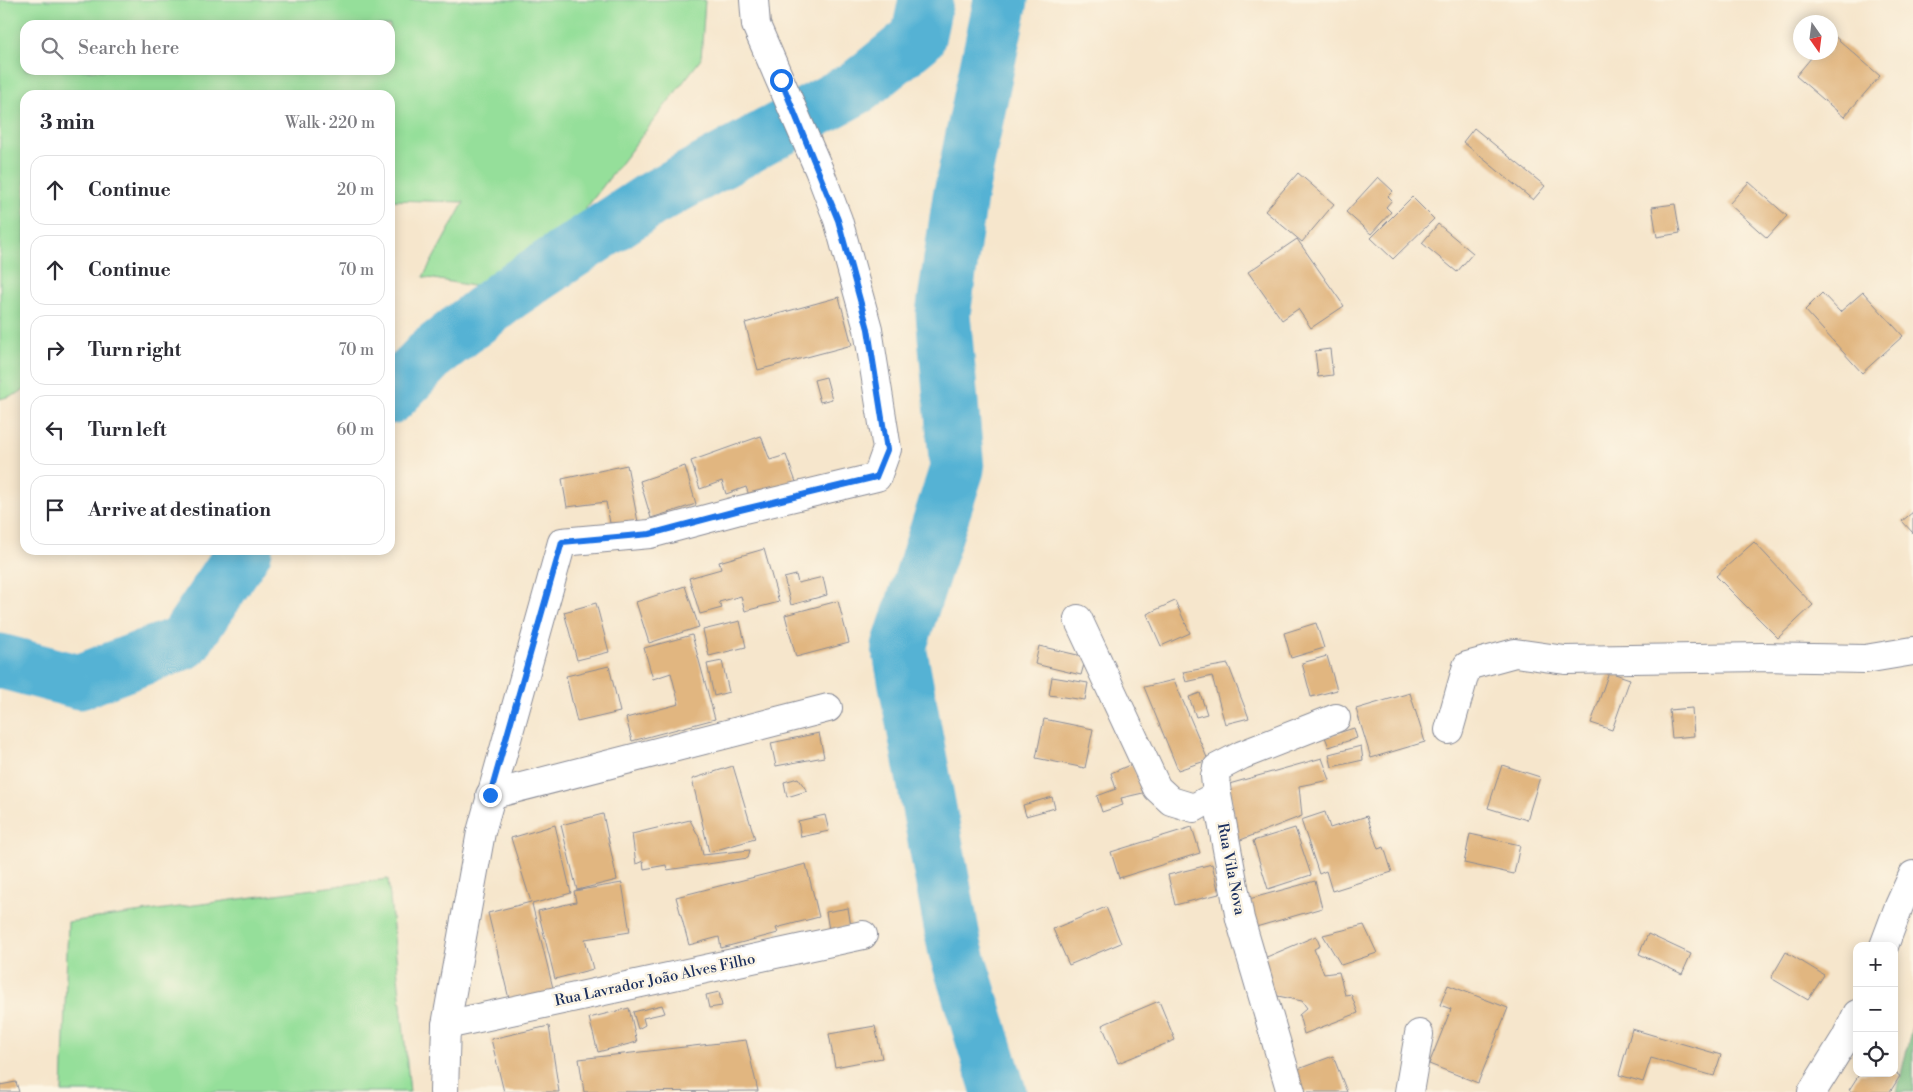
<!DOCTYPE html>
<meta charset="utf-8">
<style>
body{margin:0;font-family:"Libre Bodoni",serif;background:#f7f7f7;color:#2b2b33}
.controls{position:absolute;right:15px;bottom:15px;display:grid;overflow:hidden;border-radius:10px;box-shadow:0 2px 12px #0003}
.controls button{width:45px;height:45px;display:grid;place-items:center;padding:0;border:0;border-bottom:1px solid #e1e1e2;background:#fff;color:#2b2b33;font:25px sans-serif}
.compass{position:absolute;left:1793px;top:15px;width:45px;height:45px;border-radius:50%;background:#fff;box-shadow:0 2px 12px #0003;rotate:166deg}
.stop{position:absolute;width:15px;height:15px;margin:-11px;border:4px solid #1a73e8;border-radius:50%;background:#fff}
.stop.end{background:#1a73e8;border-color:#fff;box-shadow:0 1px 5px #0008}
.list{margin:0;padding:0;list-style:none}
h2{display:flex;justify-content:space-between;align-items:center;height:65px;margin:0;padding:0 20px;font-size:21px}
h2 small{font-size:16px;font-weight:400;color:#7c7c81}
.list li{display:grid;grid-template-columns:32px 1fr auto;gap:15px;align-items:center;box-sizing:border-box;height:70px;margin:0 10px 10px;padding:0 10px;border:1px solid #e1e1e2;border-radius:15px}
.list b{display:block;font-size:19px;white-space:nowrap}
.list em{font-size:16px;font-style:normal;color:#7c7c81}
.icon{flex:none;width:28px;height:28px;fill:none;stroke:currentColor;stroke-width:2;stroke-linecap:round;stroke-linejoin:round}
.map{position:relative;flex:none;width:1913px;height:1092px;overflow:hidden}
.search{position:absolute;background:#fff;box-shadow:0 2px 12px #0003;left:20px;top:20px;width:375px;height:55px;display:flex;align-items:center;gap:12px;box-sizing:border-box;padding:0 18px;border-radius:15px;color:#7c7c81;font-size:19px}
.panel{position:absolute;background:#fff;box-shadow:0 2px 12px #0003;left:20px;top:90px;width:375px;height:465px;border-radius:15px}
.map>svg:first-child{display:block}
.green{fill:#95df9a;stroke:#58877c;fill-rule:evenodd}
.forest{fill:#78be82;stroke:#4a7670}
.lines{fill:none;stroke-linecap:round;stroke-linejoin:round}
.river{stroke:#55b2d4;stroke-width:55}
.building{fill:#e1b680}
.minor-casing{stroke:#888a95;stroke-width:30}
.tertiary-casing{stroke:#888a95;stroke-width:30}
.minor{stroke:#fff;stroke-width:28}
.tertiary{stroke:#fff;stroke-width:28}
.route{stroke:#1a73e8;stroke-width:6}
.labels{text-anchor:middle;dominant-baseline:central;stroke-width:5;stroke-linejoin:round;paint-order:stroke}
.street-label{font-size:15px;fill:#1b2f5e;stroke:#fcf5e5}
</style>
<div class="map">
<svg width="1913" height="1092" viewBox="0 0 1913 1092">
<rect width="100%" height="100%" fill="#fcf5e5"/>
<filter id="ink" filterUnits="userSpaceOnUse"><feTurbulence type="fractalNoise" baseFrequency=".02" numOctaves="2"/><feDisplacementMap in="SourceGraphic" scale="10" xChannelSelector="R" yChannelSelector="G"/><feConvolveMatrix kernelMatrix="1 2 1 2 8 2 1 2 1" color-interpolation-filters="sRGB"/></filter>
<filter id="wash" filterUnits="userSpaceOnUse"><feTurbulence type="fractalNoise" baseFrequency=".0096" numOctaves="4" result="noise"/><feDisplacementMap in="SourceGraphic" scale="20" xChannelSelector="R" yChannelSelector="G"/><feGaussianBlur stdDeviation="1.12" result="paint"/><feColorMatrix in="noise" values="0 0 0 0 0 0 0 0 0 0 0 0 0 0 0 0 0 1.4 0 .05"/><feComposite in="paint" operator="in"/></filter>
<g filter="url(#wash)">
<rect width="100%" height="100%" fill="#f6e6cc"/>
<g class="green">
<path d="M0 0H705L701 59 547 259 500 291 423 277 464 202 390 200V95H25V389L17 394 0 399ZM25 25H390V70H25Z"/>
<path d="M388 879 410 1092H62L68 922Z"/>
</g>
<path class="forest" d="M1913 1022V1092H1897Z"/>
<g class="lines">
<g class="river">
<path d="M390 397 432 353 509 293 650 200 859 86 918 38 926 0"/>
<path d="M0 661 79 682 184 642 245 550"/>
<path d="M999 1092 955 948 899 647 957 469 943 314 960 197 1001 0"/>
</g>
</g>
<g id="blocks">
<g class="building">
<path d="M1832 34 1880 76 1844 117 1796 76 1816 52H1830Z"/>
<path d="M1474 128 1545 186 1533 200 1463 142Z"/>
<path d="M1298 173 1334 204 1302 242 1265 211Z"/>
<path d="M1378 177 1393 191 1388 196 1392 200 1386 207 1391 212 1371 234 1346 212Z"/>
<path d="M1749 182 1787 216 1767 238 1729 204Z"/>
<path d="M1412 197 1434 219 1393 259 1371 238Z"/>
<path d="M1675 204 1680 233 1657 237 1652 207Z"/>
<path d="M1438 224 1473 253 1457 272 1422 243Z"/>
<path d="M1297 239 1344 306 1311 328 1298 309 1282 320 1248 272Z"/>
<path d="M1863 292 1903 336 1862 373 1805 310 1822 293 1840 312Z"/>
<path d="M839 297 852 345 758 370 745 323Z"/>
<path d="M1330 349 1333 375 1318 377 1315 351Z"/>
<path d="M826 377 832 399 820 402 814 380Z"/>
<path d="M761 436 770 460 786 455 796 482 750 498 746 487 726 494 722 481 700 489 691 461Z"/>
<path d="M627 465 638 522 610 523 606 502 567 507 562 479Z"/>
<path d="M685 466 696 504 651 518 640 481Z"/>
<path d="M1913 512V533L1902 521Z"/>
<path d="M1754 542 1813 605 1778 638 1716 576Z"/>
<path d="M764 549 779 602 745 611 741 596 719 602 722 608 700 614 689 578 721 569 719 562Z"/>
<path d="M796 575 798 583 823 577 827 595 791 605 784 578Z"/>
<path d="M685 586 699 627 649 643 636 602Z"/>
<path d="M838 601 849 643 796 657 785 615Z"/>
<path d="M1175 601 1190 633 1161 646 1147 614Z"/>
<path d="M596 603 609 652 577 660 564 612Z"/>
<path d="M740 621 746 647 709 656 703 630Z"/>
<path d="M1316 623 1324 648 1291 658 1284 633Z"/>
<path d="M692 635 715 719 632 741 626 718 679 704 671 673 653 679 644 648Z"/>
<path d="M1039 646 1086 657 1081 675 1035 664Z"/>
<path d="M1327 656 1337 690 1311 697 1302 663Z"/>
<path d="M722 661 729 692 714 696 707 664Z"/>
<path d="M1228 664 1249 718 1225 724 1212 676 1186 682 1183 672Z"/>
<path d="M609 666 620 712 577 722 566 676Z"/>
<path d="M1609 672 1630 679 1612 730 1591 723Z"/>
<path d="M1052 677 1088 683 1085 700 1049 695Z"/>
<path d="M1174 680 1208 760 1178 770 1144 687Z"/>
<path d="M1200 693 1207 714 1196 717 1189 697Z"/>
<path d="M1410 693 1425 742 1371 758 1356 709Z"/>
<path d="M1692 708 1694 736 1672 738 1669 710Z"/>
<path d="M1044 719 1093 729 1085 768 1036 758Z"/>
<path d="M1354 728 1357 738 1329 747 1325 737Z"/>
<path d="M819 733 824 757 776 766 771 743Z"/>
<path d="M1361 746 1363 760 1332 767 1329 754Z"/>
<path d="M1322 758 1330 780 1299 786 1302 816 1238 841 1229 784Z"/>
<path d="M1132 764 1143 793 1121 798 1123 805 1102 812 1097 796 1116 789 1111 773Z"/>
<path d="M1502 765 1540 777 1527 820 1488 808Z"/>
<path d="M733 766 755 839 709 852 692 779Z"/>
<path d="M798 778 807 791 787 797 784 782Z"/>
<path d="M1052 797 1055 808 1026 816 1023 805Z"/>
<path d="M1325 812 1330 828 1367 816 1378 849 1384 847 1392 872 1332 891 1326 871 1319 874 1301 820Z"/>
<path d="M603 814 617 880 577 890 561 825Z"/>
<path d="M825 815 829 831 801 837 798 821Z"/>
<path d="M690 820 699 837 703 855 750 850 748 858 667 870 666 865 644 869 643 861 636 864 632 834Z"/>
<path d="M555 825 571 893 532 904 554 992 510 1003 488 913 531 902 511 838Z"/>
<path d="M1192 827 1200 853 1119 878 1111 852Z"/>
<path d="M1295 828 1311 875 1268 889 1253 841Z"/>
<path d="M1470 834 1520 845 1514 874 1464 863Z"/>
<path d="M806 864 819 917 776 928 778 933 721 948 719 937 689 945 676 897Z"/>
<path d="M1212 864 1219 894 1175 905 1168 875Z"/>
<path d="M1315 881 1322 908 1256 927 1249 899Z"/>
<path d="M622 883 630 932 585 939 593 969 555 979 538 911 576 902 574 891Z"/>
<path d="M1106 907 1121 943 1069 965 1053 929Z"/>
<path d="M848 908 851 926 829 930 826 912Z"/>
<path d="M1364 925 1377 953 1341 965 1323 935Z"/>
<path d="M1648 934 1691 954 1682 974 1639 954Z"/>
<path d="M1316 936 1320 946 1314 949 1324 974 1339 972 1345 995 1351 994 1358 1013 1304 1034 1299 1015 1307 1008 1302 1001 1273 995 1262 959Z"/>
<path d="M1786 952 1824 975 1808 1000 1771 978Z"/>
<path d="M1448 985 1508 1008 1478 1083 1429 1064 1451 1009 1440 1005Z"/>
<path d="M719 992 722 1006 709 1008 706 995Z"/>
<path d="M1159 1001 1175 1040 1118 1063 1102 1025Z"/>
<path d="M662 1005 665 1013 643 1018 645 1025 638 1029 633 1012Z"/>
<path d="M629 1008 637 1042 598 1052 589 1018Z"/>
<path d="M549 1026 559 1092H504L491 1039Z"/>
<path d="M875 1026 882 1058 835 1067 829 1034Z"/>
<path d="M1632 1029 1721 1055 1714 1076 1651 1058 1643 1082 1619 1075Z"/>
<path d="M746 1040 758 1091 584 1092 579 1059Z"/>
<path d="M1333 1056 1347 1092H1301L1293 1071Z"/>
<path d="M1894 1072 1900 1076 1890 1092H1852L1849 1090 1860 1073Z"/>
<path d="M16 1082 19 1092H0V1085Z"/>
</g>
</g>
</g>
<g filter="url(#ink)">
<use href="#blocks" fill-opacity="0" stroke="#888a95" stroke-width="1"/>
<g class="lines">
<defs>
<g id="minor">
<path d="M1078 619 1157 788 1171 801 1194 808 1217 795"/>
<path d="M1449 730 1467 666 1515 653 1565 660 1762 657 1865 659 1913 651"/>
<path d="M490 795 828 708"/>
<path d="M446 1025 863 935"/>
<path d="M444 1092 446 1025 481 832 562 542 650 534 736 511 877 477 887 449 868 329 838 220 819 170 756 25 754 0"/>
<path d="M1291 1092 1240 919 1217 795 1215 776 1217 768 1242 755 1336 718"/>
<path d="M1409 1092 1419 1034"/>
</g>
<g id="tertiary">
<path d="M1884 946 1899 906 1913 875"/>
<path d="M1812 1092 1845 1039 1857 1014"/>
</g>
</defs>
<use href="#minor" class="minor-casing"/>
<use href="#tertiary" class="tertiary-casing"/>
<use href="#minor" class="minor"/>
<use href="#tertiary" class="tertiary"/>
</g>
</g>
<g class="lines" filter="url(#ink)">
<path class="route" d="M490 795 562 542 650 534 736 511 876 477 887 450 868 329 838 220 781 80"/>
</g>
<g class="labels">
<g class="street-label">
<text transform="translate(1231 869) rotate(79)">Rua Vila Nova</text>
<text transform="translate(655 980) rotate(-12)">Rua Lavrador João Alves Filho</text>
</g>
</g>
</svg>
<div class="controls">
<button>+</button>
<button>−</button>
<button><svg class="icon" aria-label="locate" viewBox="0 0 24 24"><circle cx="12" cy="12" r="6"/><path d="M12 2v4M12 18v4M2 12h4M18 12h4"/></svg></button>
</div>
<svg class="compass" viewBox="-18 -18 36 36"><path d="M0-13l5 13h-10z" fill="#e53935"/><path d="M0 13l5-13h-10z" fill="#7c7c81"/></svg>
<div class="stop" style="left:781px;top:80px"></div>
<div class="stop end" style="left:490px;top:795px"></div>
<div class="search"><svg class="icon" aria-label="search" viewBox="0 0 24 24"><circle cx="10" cy="10" r="6"/><path d="M15 15l6 6"/></svg>Search here</div>
<section class="panel">
<h2>3 min<small>Walk · 220 m</small></h2>
<ul class="list">
<li><svg class="icon" aria-label="ahead" viewBox="0 0 24 24"><path d="M12 20V5M6 11l6-6 6 6"/></svg><div><b>Continue</b></div><em>20 m</em></li>
<li><svg class="icon" aria-label="ahead" viewBox="0 0 24 24"><path d="M12 20V5M6 11l6-6 6 6"/></svg><div><b>Continue</b></div><em>70 m</em></li>
<li><svg class="icon" aria-label="right" viewBox="0 0 24 24"><path d="M7 20v-9h11M14 6l5 5-5 5"/></svg><div><b>Turn right</b></div><em>70 m</em></li>
<li><svg class="icon" aria-label="left" viewBox="0 0 24 24"><path d="M17 20v-9H6M10 6l-5 5 5 5"/></svg><div><b>Turn left</b></div><em>60 m</em></li>
<li><svg class="icon" aria-label="arrive" viewBox="0 0 24 24"><path d="M6 21V4h12l-3 4 3 4H6"/></svg><div><b>Arrive at destination</b></div></li>
</ul>
</section>
</div>
